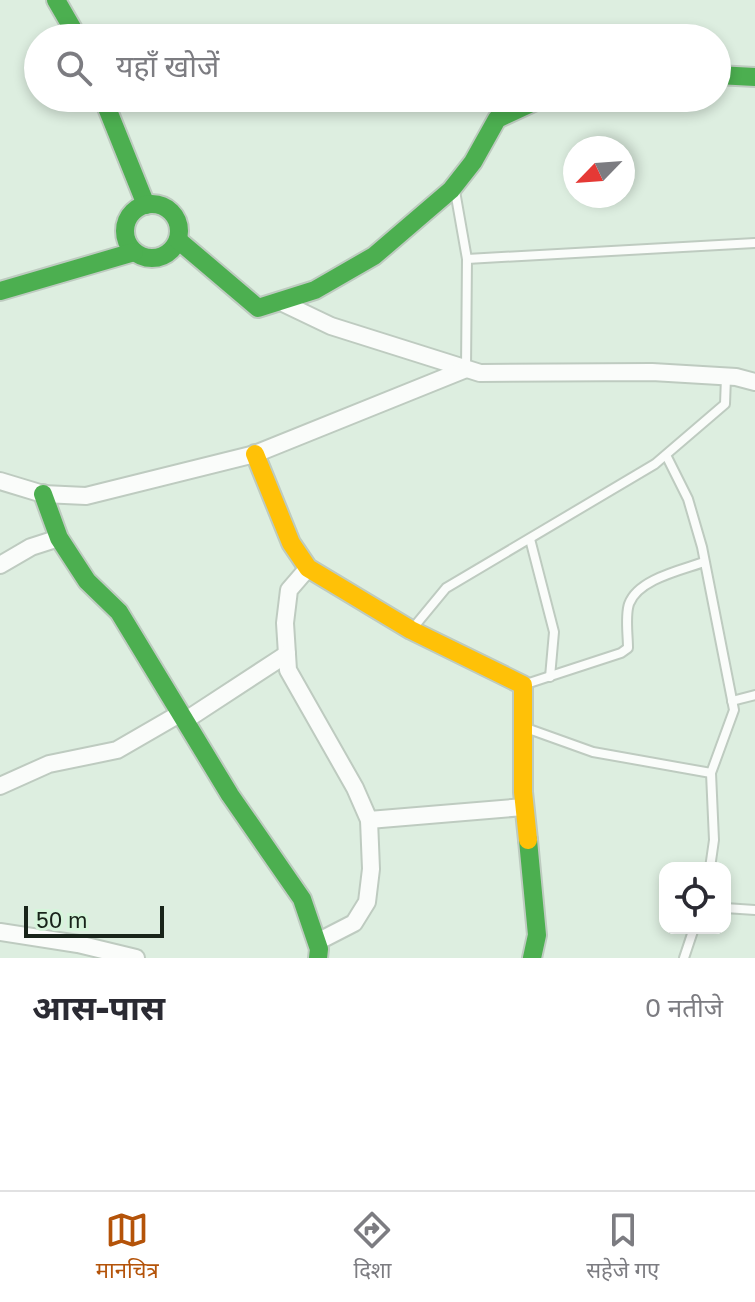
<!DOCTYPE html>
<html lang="hi">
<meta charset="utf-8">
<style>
body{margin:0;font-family:"Golos Text","Noto Sans Devanagari",sans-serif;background:#f7f7f7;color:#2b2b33}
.controls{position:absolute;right:24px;bottom:24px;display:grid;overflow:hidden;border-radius:16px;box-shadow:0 4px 12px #0003}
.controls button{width:72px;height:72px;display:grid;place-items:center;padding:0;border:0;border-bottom:2px solid #e1e1e2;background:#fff;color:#2b2b33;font:40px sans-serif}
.compass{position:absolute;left:563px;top:136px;width:72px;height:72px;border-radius:50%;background:#fff;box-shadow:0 4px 12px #0003;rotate:245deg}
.scale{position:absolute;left:24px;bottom:20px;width:140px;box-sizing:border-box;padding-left:8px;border:4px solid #18241a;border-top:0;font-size:22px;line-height:28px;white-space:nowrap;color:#18241a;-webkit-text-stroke:6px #d6f5db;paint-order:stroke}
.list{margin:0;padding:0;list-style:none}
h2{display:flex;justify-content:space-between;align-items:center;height:104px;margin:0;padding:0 32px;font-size:34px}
h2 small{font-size:26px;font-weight:400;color:#7c7c81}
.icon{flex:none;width:44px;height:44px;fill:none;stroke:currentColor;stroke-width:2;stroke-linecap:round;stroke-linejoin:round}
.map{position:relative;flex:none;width:755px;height:958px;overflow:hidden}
.search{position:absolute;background:#fff;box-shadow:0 4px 12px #0003;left:24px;right:24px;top:24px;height:88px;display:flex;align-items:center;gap:20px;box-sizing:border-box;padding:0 28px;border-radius:44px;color:#7c7c81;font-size:30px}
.sheet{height:232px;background:#fff}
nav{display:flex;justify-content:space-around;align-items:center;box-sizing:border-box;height:112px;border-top:2px solid #e1e1e2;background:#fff;font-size:22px;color:#7c7c81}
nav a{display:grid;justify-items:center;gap:4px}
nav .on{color:#b45309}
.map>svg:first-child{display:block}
.building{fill:#ccccc7}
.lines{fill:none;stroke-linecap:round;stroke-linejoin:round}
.lane-casing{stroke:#becbc0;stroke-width:12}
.street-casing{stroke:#becbc0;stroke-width:20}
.fast-casing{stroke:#becbc0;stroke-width:22}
.slow-casing{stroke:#becbc0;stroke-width:22}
.lane{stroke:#fafcfa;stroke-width:8}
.street{stroke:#fafcfa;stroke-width:16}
.fast{stroke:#4caf50;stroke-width:18}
.slow{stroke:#ffc107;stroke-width:18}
</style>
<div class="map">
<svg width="755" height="958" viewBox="0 0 755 958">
<rect width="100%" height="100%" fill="#ddeee0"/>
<path class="building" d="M190 31V38H114V36Z"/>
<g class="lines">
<defs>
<g id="lane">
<path d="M455 191 467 259 466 368"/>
<path d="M467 259 755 243"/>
<path d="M666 455 688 499 702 547 734 710 711 773 714 840 710 868"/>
<path d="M530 539 554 632 550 677"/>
<path d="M413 628 446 588 655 464 725 404 726 377"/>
<path d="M523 685 621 653 628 648C628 635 625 616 629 604 638 579 682 570 704 562"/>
<path d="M732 701 755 695"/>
<path d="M526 728 593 752 711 773"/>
<path d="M725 908 755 910"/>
<path d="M684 958 694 928"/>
</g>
<g id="street">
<path d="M285 304 331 326 480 373 652 372 736 377 755 382"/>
<path d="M0 481 43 494 86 496 255 454 466 369"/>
<path d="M0 565 31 547 59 538"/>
<path d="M308 568 289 590 285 623 288 670 355 788 369 820 371 869 367 902 354 923 317 942"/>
<path d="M186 720 287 654"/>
<path d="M0 786 49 764 117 750 181 713"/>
<path d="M369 820 524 807"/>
<path d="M0 932 78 944 136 958"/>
</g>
<g id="fast">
<path d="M56 0 78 38"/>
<path d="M717 75 755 77"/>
<path d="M103 98 146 205"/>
<circle cx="152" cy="231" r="27"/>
<path d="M178 240 258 308 315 290 374 256 451 190 473 162 497 119 542 98"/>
<path d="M0 291 134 252"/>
<path d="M43 494 59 538 87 581 119 612 230 795 302 899 319 949 318 958"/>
<path d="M528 840 537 935 532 958"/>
</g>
<path id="slow" d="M255 454 291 543 308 568 411 630 523 685V792L528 840"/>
</defs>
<use href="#lane" class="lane-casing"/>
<use href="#street" class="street-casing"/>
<use href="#fast" class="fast-casing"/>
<use href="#slow" class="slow-casing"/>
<use href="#lane" class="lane"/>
<use href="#street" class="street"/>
<use href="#fast" class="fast"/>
<use href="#slow" class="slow"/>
</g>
</svg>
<div class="controls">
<button><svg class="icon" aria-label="locate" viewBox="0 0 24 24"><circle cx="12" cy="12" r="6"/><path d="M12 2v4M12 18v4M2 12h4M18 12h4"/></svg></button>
</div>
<svg class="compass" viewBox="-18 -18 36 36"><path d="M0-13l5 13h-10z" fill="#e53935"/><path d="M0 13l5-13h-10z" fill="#7c7c81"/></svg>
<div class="scale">50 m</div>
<div class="search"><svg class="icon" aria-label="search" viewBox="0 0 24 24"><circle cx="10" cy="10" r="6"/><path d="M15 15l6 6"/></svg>यहाँ खोजें</div>
</div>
<section class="sheet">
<h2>आस-पास<small>0 नतीजे</small></h2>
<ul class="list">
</ul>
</section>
<nav>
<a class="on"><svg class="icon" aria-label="map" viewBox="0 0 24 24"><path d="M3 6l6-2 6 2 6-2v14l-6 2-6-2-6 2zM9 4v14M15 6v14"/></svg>मानचित्र</a>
<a><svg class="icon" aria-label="directions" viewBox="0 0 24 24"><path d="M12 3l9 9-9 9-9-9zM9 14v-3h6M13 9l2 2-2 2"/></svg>दिशा</a>
<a><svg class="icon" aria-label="saved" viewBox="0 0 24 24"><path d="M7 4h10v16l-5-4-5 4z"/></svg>सहेजे गए</a>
</nav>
